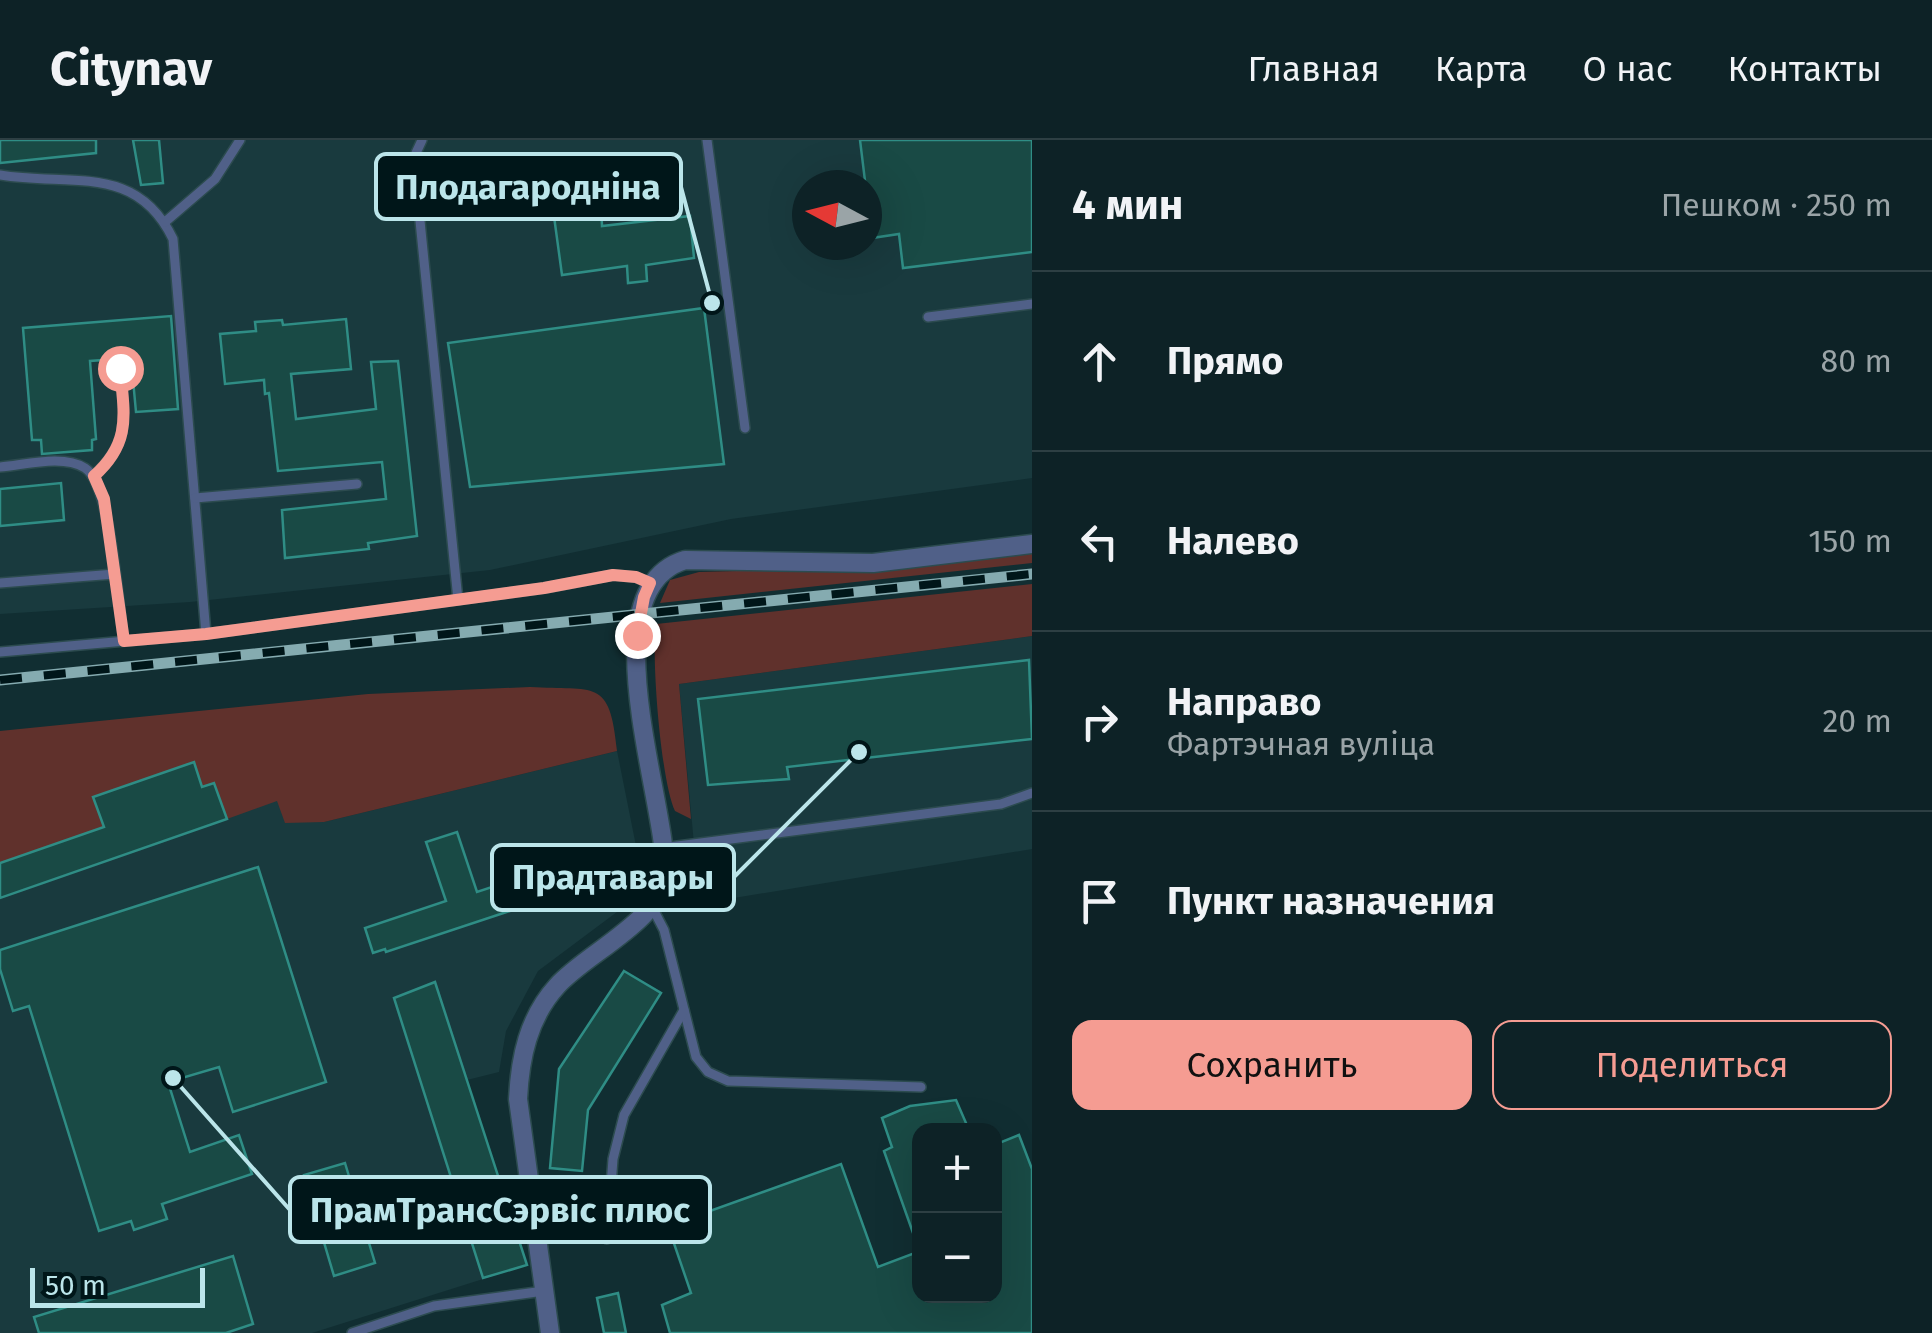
<!DOCTYPE html>
<html lang="ru">
<meta charset="utf-8">
<style>
body{margin:0;font-family:"Fira Sans",sans-serif;background:#162a2e;color:#f1f3f6}
.controls{position:absolute;right:30px;bottom:30px;display:grid;overflow:hidden;border-radius:20px;box-shadow:0 10px 40px #0002}
.controls button{width:90px;height:90px;display:grid;place-items:center;padding:0;border:0;border-bottom:2px solid #2d3f43;background:#0d2226;color:#f1f3f6;font:50px sans-serif}
.compass{position:absolute;left:792px;top:30px;width:90px;height:90px;border-radius:50%;background:#0d2226;box-shadow:0 10px 40px #0002;rotate:277deg}
.scale{position:absolute;left:30px;bottom:25px;width:175px;box-sizing:border-box;padding-left:10px;border:5px solid #bbe5ea;border-top:0;font-size:28px;line-height:35px;white-space:nowrap;color:#bbe5ea;-webkit-text-stroke:8px #001619;paint-order:stroke}
.stop{position:absolute;width:30px;height:30px;margin:-22px;border:8px solid #f59c92;border-radius:50%;background:#fff}
.stop.end{background:#f59c92;border-color:#fff;box-shadow:0 2px 10px #0008}
.list{margin:0;padding:0;list-style:none}
h2{display:flex;justify-content:space-between;align-items:center;height:130px;margin:0;padding:0 40px;font-size:42px}
h2 small{font-size:32px;font-weight:400;color:#9aa4a7}
.list li{display:grid;grid-template-columns:65px 1fr auto;gap:30px;align-items:center;box-sizing:border-box;height:180px;padding:0 40px;border-top:2px solid #2d3f43}
.list b{display:block;font-size:38px;white-space:nowrap}
.list p{margin:0;font-size:32px;white-space:nowrap;color:#9aa4a7}
.list em{font-size:32px;font-style:normal;color:#9aa4a7}
.actions{display:flex;gap:20px;padding:30px 40px}
.actions a{flex:1;padding:22px 0;border:2px solid #f59c92;border-radius:20px;text-align:center;font-size:35px;color:#f59c92}
.actions .main{background:#f59c92;color:#111}
.icon{flex:none;width:55px;height:55px;fill:none;stroke:currentColor;stroke-width:2;stroke-linecap:round;stroke-linejoin:round}
.map{position:relative;flex:none;width:1032px;height:1193px;overflow:hidden}
header{display:flex;align-items:center;gap:60px;box-sizing:border-box;height:140px;padding:0 50px;background:#0d2226;border-bottom:2px solid #2d3f43}
header strong{font-size:48px}
nav{display:flex;gap:55px;margin-inline-start:auto;font-size:35px}
main{display:flex}
aside{flex:1;background:#0d2226}
.map>svg:first-child{display:block}
.built{fill:#193a3e;fill-rule:evenodd}
.green{fill:#60312c}
.building{fill:#194a45;stroke:#2f8d85;stroke-width:2.5}
.lines{fill:none;stroke-linecap:round;stroke-linejoin:round}
.service-casing{stroke:#2c4b4f;stroke-width:12}
.minor-casing{stroke:#2c4b4f;stroke-width:21}
.service{stroke:#506088;stroke-width:9}
.minor{stroke:#506088;stroke-width:18}
.rail-casing{stroke:#85abb0;stroke-width:11}
.rail{stroke:#001619;stroke-width:8;stroke-dasharray:22;stroke-linecap:butt}
.route{stroke:#f59c92;stroke-width:12}
.leader{fill:none;stroke:#bbe5ea;stroke-width:4}
.callout-dot{fill:#bbe5ea;stroke:#001619;stroke-width:4}
.callout{fill:#001619;stroke:#bbe5ea;stroke-width:4}
.callout-label{font-size:35px;text-anchor:middle;font-weight:bold;fill:#bbe5ea}
</style>
<header>
<strong>Citynav</strong>
<nav><a>Главная</a><a>Карта</a><a>О нас</a><a>Контакты</a></nav>
</header>
<main>
<div class="map">
<svg width="1032" height="1193" viewBox="0 0 1032 1193">
<rect width="100%" height="100%" fill="#112e32"/>
<g class="built">
<path d="M0 0H1032V338L731 379 490 430 190 462 0 474ZM807 45H867V105H807Z"/>
<path d="M1032 496V709L710 762 700 768 679 544Z"/>
<path d="M617 611 645 751 538 831 506 891 499 932 467 940 527 1125 312 1193H0V723L103 687 93 657 194 622 214 643 278 661 286 682H324Z"/>
</g>
<g class="green">
<path d="M1032 412V423L660 463 670 440 699 432 807 429Z"/>
<path d="M1032 444V496L679 544 691 679 675 671C661 642 651 517 656 484Z"/>
<path d="M530 547C595 551 610 537 617 611L324 682 285 683 277 661 227 679 214 643 202 647 193 622 94 657 104 687 0 723V591L368 554Z"/>
</g>
<g class="building">
<path d="M0 0H96V13L0 23Z"/>
<path d="M133 0H159L163 43 141 45Z"/>
<path d="M860 0H1032V112L903 128 899 94 872 98Z"/>
<path d="M601 62 602 86 690 76 694 118 646 125 647 141 628 143 627 126 562 135 553 69Z"/>
<path d="M704 168 724 324 470 347 448 203Z"/>
<path d="M171 176 178 269 136 272 131 218 90 221 96 299 92 300V310L42 314 41 300H32L23 188Z"/>
<path d="M346 179 351 229 291 234 296 279 376 269 371 222 398 221 417 396 368 403 369 409 285 418 282 370 386 359 382 322 278 331 269 253 265 254 264 240 225 244 220 194 256 191 255 182 282 180 283 185Z"/>
<path d="M61 343 64 380 0 386V349Z"/>
<path d="M1029 520 1032 599 787 627 789 639 708 645 698 559Z"/>
<path d="M194 622 202 647 214 643 227 679 0 758V723L104 687 93 657Z"/>
<path d="M457 692 477 752 559 725 566 745 556 748 558 755 386 812 385 809 373 813 365 788 446 761 426 702Z"/>
<path d="M258 727 326 942 233 972 219 927 168 942 190 1012 239 995 252 1034 162 1064 167 1079 134 1090 131 1081 99 1091 29 866 13 871 0 829V810Z"/>
<path d="M624 831 661 853 588 970 582 1031 550 1028 559 929Z"/>
<path d="M435 842 527 1125 483 1138 394 858Z"/>
<path d="M956 960 969 990H920L918 1107 884 1011 892 1007 882 978 910 966Z"/>
<path d="M1019 995 1032 1029V1193H670L662 1165 691 1153 668 1086 841 1024 878 1127 920 1111V1156H994V1005Z"/>
<path d="M345 1023 375 1123 334 1136 304 1035Z"/>
<path d="M233 1116 253 1184 226 1193H39L34 1177Z"/>
<path d="M618 1153 626 1193H604L597 1158Z"/>
</g>
<g class="lines">
<defs>
<g id="service">
<path d="M422 0 416 13 415 31 458 460"/>
<path d="M707 0 745 288"/>
<path d="M0 35C69 47 136 22 173 99L206 494"/>
<path d="M165 82 215 39 240 0"/>
<path d="M928 177 1032 164"/>
<path d="M0 327C25 325 63 314 85 328 111 344 118 467 124 501"/>
<path d="M94 335C132 302 124 274 120 228"/>
<path d="M195 358 357 344"/>
<path d="M0 443 115 434"/>
<path d="M0 512 206 494 545 448 613 435 635 437 650 443"/>
<path d="M662 708 1001 664 1032 653"/>
<path d="M652 767 664 790 696 917 708 932 728 941 921 947"/>
<path d="M607 1099 613 1019 624 975 684 870"/>
<path d="M352 1193 434 1166 544 1151"/>
</g>
<path id="minor" d="M550 1193 518 959C520 918 528 878 557 846 586 813 663 780 665 733 667 661 587 449 685 420L873 423 1032 404"/>
</defs>
<use href="#service" class="service-casing"/>
<use href="#minor" class="minor-casing"/>
<use href="#service" class="service"/>
<use href="#minor" class="minor"/>
<defs>
<path id="rail" d="M0 540 1032 434"/>
</defs>
<use href="#rail" class="rail-casing"/>
<use href="#rail" class="rail"/>
</g>
<g class="lines">
<path class="route" d="M120 228C124 274 132 302 94 336L104 359 124 501 206 494 544 448 613 435 636 437 650 443 644 457 637 495"/>
</g>
<path class="leader" d="M712 163L681 47M859 612L734 737M173 938L290 1070"/>
<g class="callout-dot">
<circle cx="712" cy="163" r="10"/>
<circle cx="859" cy="612" r="10"/>
<circle cx="173" cy="938" r="10"/>
</g>
<g class="callout">
<rect x="376" y="14" width="305" height="65" rx="10"/>
<rect x="492" y="705" width="242" height="65" rx="10"/>
<rect x="290" y="1037" width="420" height="65" rx="10"/>
</g>
<g class="callout-label">
<text x="528" y="59">Плодагародніна</text>
<text x="613" y="749">Прадтавары</text>
<text x="500" y="1082">ПрамТрансСэрвіс плюс</text>
</g>
</svg>
<div class="controls">
<button>+</button>
<button>−</button>
</div>
<svg class="compass" viewBox="-18 -18 36 36"><path d="M0-13l5 13h-10z" fill="#e53935"/><path d="M0 13l5-13h-10z" fill="#9aa4a7"/></svg>
<div class="scale">50 m</div>
<div class="stop" style="left:120px;top:228px"></div>
<div class="stop end" style="left:637px;top:495px"></div>
</div>
<aside>
<h2>4 мин<small>Пешком · 250 m</small></h2>
<ul class="list">
<li><svg class="icon" aria-label="ahead" viewBox="0 0 24 24"><path d="M12 20V5M6 11l6-6 6 6"/></svg><div><b>Прямо</b></div><em>80 m</em></li>
<li><svg class="icon" aria-label="left" viewBox="0 0 24 24"><path d="M17 20v-9H6M10 6l-5 5 5 5"/></svg><div><b>Налево</b></div><em>150 m</em></li>
<li><svg class="icon" aria-label="right" viewBox="0 0 24 24"><path d="M7 20v-9h11M14 6l5 5-5 5"/></svg><div><b>Направо</b><p>Фартэчная вуліца</p></div><em>20 m</em></li>
<li><svg class="icon" aria-label="arrive" viewBox="0 0 24 24"><path d="M6 21V4h12l-3 4 3 4H6"/></svg><div><b>Пункт назначения</b></div></li>
</ul>
<div class="actions"><a class="main">Сохранить</a><a>Поделиться</a></div>
</aside>
</main>
